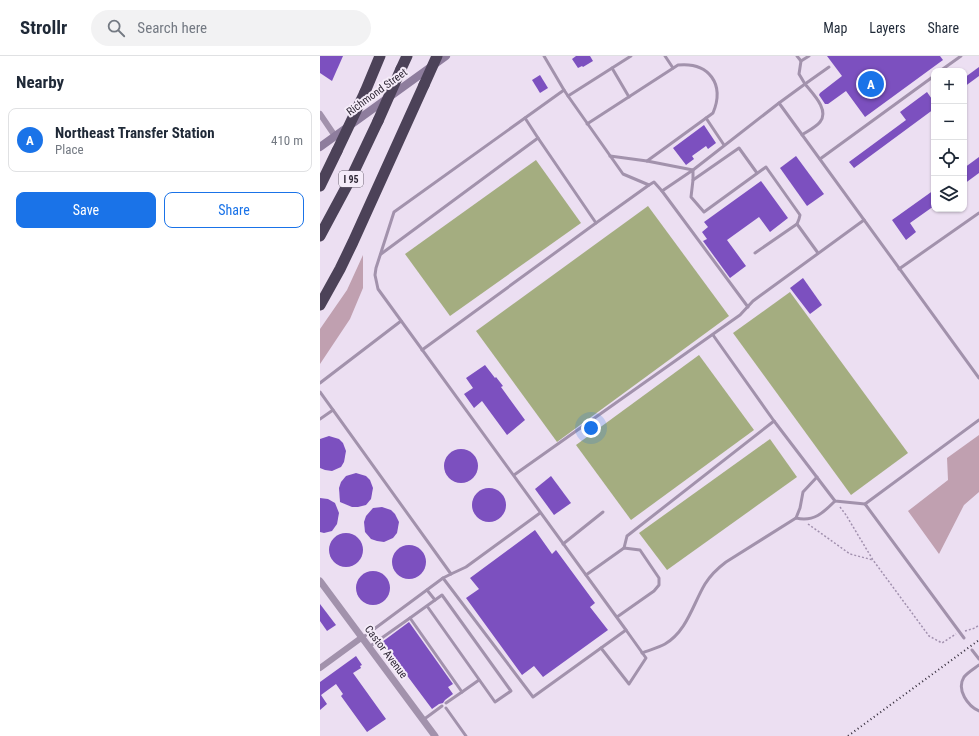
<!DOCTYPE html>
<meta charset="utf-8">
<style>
body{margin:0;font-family:"Roboto Condensed",sans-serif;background:#f2f2f3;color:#1f2937}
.controls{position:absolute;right:12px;top:12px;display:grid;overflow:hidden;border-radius:8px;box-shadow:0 1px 3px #0004}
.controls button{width:36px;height:36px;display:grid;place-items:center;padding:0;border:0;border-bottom:1px solid #e0e1e3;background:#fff;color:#1f2937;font:20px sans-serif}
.you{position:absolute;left:271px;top:372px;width:14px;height:14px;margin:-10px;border:3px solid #fff;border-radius:50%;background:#1a73e8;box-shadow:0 0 0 6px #1a73e833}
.badge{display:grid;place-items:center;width:26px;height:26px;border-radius:50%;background:#1a73e8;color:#fff;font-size:13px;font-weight:700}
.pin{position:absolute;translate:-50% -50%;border:2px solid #fff;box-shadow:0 1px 4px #0006}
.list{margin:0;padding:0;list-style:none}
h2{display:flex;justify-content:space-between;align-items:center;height:52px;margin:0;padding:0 16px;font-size:17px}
h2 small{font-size:13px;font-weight:400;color:#747a83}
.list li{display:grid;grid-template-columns:26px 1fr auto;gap:12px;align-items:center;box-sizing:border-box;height:64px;margin:0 8px 8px;padding:0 8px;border:1px solid #e0e1e3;border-radius:8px}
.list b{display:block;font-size:15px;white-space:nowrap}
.list p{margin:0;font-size:13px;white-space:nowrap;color:#747a83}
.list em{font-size:13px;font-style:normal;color:#747a83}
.actions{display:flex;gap:8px;padding:12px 16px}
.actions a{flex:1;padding:9px 0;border:1px solid #1a73e8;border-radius:8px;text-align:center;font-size:14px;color:#1a73e8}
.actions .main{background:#1a73e8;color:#fff}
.icon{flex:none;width:22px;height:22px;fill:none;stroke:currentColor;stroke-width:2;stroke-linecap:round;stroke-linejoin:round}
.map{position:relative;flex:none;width:659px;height:680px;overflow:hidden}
header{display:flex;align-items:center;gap:24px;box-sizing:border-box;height:56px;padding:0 20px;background:#fff;border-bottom:1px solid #e0e1e3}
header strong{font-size:19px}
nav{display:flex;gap:22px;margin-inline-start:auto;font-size:14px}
.search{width:280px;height:36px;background:#f2f2f3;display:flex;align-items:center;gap:10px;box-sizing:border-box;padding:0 14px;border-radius:22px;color:#747a83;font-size:15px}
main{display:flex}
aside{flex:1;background:#fff}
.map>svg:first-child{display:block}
.green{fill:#c0a0b0}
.water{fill:#a4ad80}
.building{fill:#7c50bf}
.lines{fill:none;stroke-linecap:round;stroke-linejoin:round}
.path{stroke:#a190ae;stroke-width:1.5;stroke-dasharray:2 2;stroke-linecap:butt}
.service{stroke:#a292ac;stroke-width:3}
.minor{stroke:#a292ac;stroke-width:6}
.tertiary{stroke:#a292ac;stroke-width:7}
.secondary{stroke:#8e7d9d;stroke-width:8}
.motorway{stroke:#4c4258;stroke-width:11}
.rail{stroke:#312a38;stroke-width:2;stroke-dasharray:1 3;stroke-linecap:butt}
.motorway-bridge{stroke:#4c4258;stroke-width:11}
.labels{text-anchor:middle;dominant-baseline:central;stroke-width:4;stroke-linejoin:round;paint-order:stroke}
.shield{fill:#f5ecf9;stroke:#6c6472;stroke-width:1}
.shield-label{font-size:10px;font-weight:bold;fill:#312a38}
.street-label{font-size:11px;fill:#312a38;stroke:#f5ecf9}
</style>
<header>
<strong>Strollr</strong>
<div class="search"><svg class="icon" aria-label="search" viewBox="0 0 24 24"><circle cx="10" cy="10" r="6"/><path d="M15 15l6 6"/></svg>Search here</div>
<nav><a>Map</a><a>Layers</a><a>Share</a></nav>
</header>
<main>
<aside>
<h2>Nearby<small></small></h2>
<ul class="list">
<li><span class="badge">A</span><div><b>Northeast Transfer Station</b><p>Place</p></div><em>410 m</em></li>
</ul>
<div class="actions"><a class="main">Save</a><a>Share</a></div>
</aside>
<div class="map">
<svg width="659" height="680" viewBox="0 0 659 680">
<rect width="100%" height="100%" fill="#ecdff2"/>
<g class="green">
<path d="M43 199V232L30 263 0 308V273L27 234Z"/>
<path d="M659 379V436L644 449 619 498 588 455 628 424 627 402Z"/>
</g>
<g class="water">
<path d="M216 104 261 167 130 260 85 198Z"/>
<path d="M328 150 409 260 237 386 156 275Z"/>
<path d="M470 236 588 397 531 439 413 277Z"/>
<path d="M379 299 434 374 311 464 256 389Z"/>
<path d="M450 383 477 421 347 514 319 477Z"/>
</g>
<g class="building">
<path d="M0 0H23L12 25 0 17Z"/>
<path d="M256 0H270L273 5 263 11 262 10 258 12 252 3Z"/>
<path d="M507 0H620L623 4 545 61 526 35 508 48H505L499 39 500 37 522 20Z"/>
<path d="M659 11V20L644 31V22Z"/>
<path d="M220 19 228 32 220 37 212 24Z"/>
<path d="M607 36 614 46V53L534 112 529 106 586 64 580 56Z"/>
<path d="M384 69 396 87 388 93 386 90 372 100 374 103 366 109 353 92Z"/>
<path d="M476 100 504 138 487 150 460 112Z"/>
<path d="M659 101V117L644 128V112Z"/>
<path d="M441 125 468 162 450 176 439 161 407 184 426 210 410 222 383 185 387 183 382 176 388 171 384 166Z"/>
<path d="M614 134V150L590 167 596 176 586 184 572 164Z"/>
<path d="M483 222 502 249 490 258 470 232Z"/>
<path d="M165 309 175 322 176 321 183 330 181 331 205 364 187 379 162 345 154 352 144 338 153 332 146 322Z"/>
<path d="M9 380 19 383 23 387 26 395 24 406 21 411 12 415 5 414 0 412V383Z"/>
<circle cx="141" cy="410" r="17"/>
<path d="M36 417 46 420 50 424 53 432 51 443 46 449 38 451H32L20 446 19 432 21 426 26 420Z"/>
<path d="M231 420 251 447 234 459 215 433Z"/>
<circle cx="169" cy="449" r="17"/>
<path d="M0 442 8 443 15 447 19 457 17 468 12 475 4 477 0 476Z"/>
<path d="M62 451 71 454 75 458 79 466 77 477 73 482 64 486 57 485 51 483 45 476 44 466 46 460 53 452Z"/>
<path d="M215 474 232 498 236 494 275 547 270 551 288 574 223 621 214 610 202 619 146 542 159 533 150 522Z"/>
<circle cx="26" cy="494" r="17"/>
<circle cx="89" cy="506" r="17"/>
<circle cx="53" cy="532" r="17"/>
<path d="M0 548 16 569 7 575 0 565Z"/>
<path d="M89 566 133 628 128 631 133 638 125 644 123 647 119 648 112 653 62 586Z"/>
<path d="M36 600 42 609 40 610 41 612 33 617 66 663 47 676 21 640 23 638 16 628 1 639 7 648 0 654V626Z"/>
</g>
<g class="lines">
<g class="path">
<path d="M520 451 526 459 553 504 609 580 622 587 636 578"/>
<path d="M488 468 530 498 553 504"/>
<path d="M645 575 655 572 659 569"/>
</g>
<g class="service">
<path d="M345 0 353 12"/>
<path d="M477 0 481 5 479 18 485 28 459 47 659 322"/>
<path d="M481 5 489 0"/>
<path d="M292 12 309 41"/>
<path d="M620 15 641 0"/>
<path d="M244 34 248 40 311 0"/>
<path d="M248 40 303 118 329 129 276 167"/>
<path d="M386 62 404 89"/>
<path d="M267 68 358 9C389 6 405 28 393 57L327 105"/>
<path d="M482 79C488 75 496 71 500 66 510 54 492 37 485 28L509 11"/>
<path d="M290 100 327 105 373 114 459 47"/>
<path d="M500 103 614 20"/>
<path d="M373 124 419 92 437 117"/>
<path d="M329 129 334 126 342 135 373 114V124L371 141 384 156 446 111 480 159 479 163 477 168 435 197"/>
<path d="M342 135 428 251"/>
<path d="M477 168 498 197"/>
<path d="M61 198 218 82 205 62"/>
<path d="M579 213 659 157"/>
<path d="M393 279 454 365 515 445 545 448 659 364"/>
<path d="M102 294 276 167 218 82"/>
<path d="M0 327 81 265"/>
<path d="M0 336 131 518 123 522 42 582"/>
<path d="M0 363 13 354"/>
<path d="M194 419 420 259 433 245 544 164"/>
<path d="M545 448 644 582"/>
<path d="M476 462 480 452 483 436 497 421"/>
<path d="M243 488 283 456"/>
<path d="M304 492 307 480 454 365"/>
<path d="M131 518 146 511 220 457"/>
<path d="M266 519 304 492 320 494 339 522V529L334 535 297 561"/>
<path d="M123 522 213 641 306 574 58 233 55 219 56 212 74 156 244 34 224 0"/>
<path d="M107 534 115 544"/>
<path d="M107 550 175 646 191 635 122 539 90 562 142 636 126 647"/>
<path d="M49 591 90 562"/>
<path d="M281 592 309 628 326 602 306 574"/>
<path d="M652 594 659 603"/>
<path d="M322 597C329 594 338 592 345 588 367 575 373 548 385 528 390 520 398 512 406 506L476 462C494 466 503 457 515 445"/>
<path d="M659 609C655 612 647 617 644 621 636 634 648 650 659 655"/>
<path d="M142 636 159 624"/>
<path d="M126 652 146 680"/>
<path d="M103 664 122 650"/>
</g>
<g class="minor">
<path d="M0 58 15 80"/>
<path d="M0 612 41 582"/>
</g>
<path class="tertiary" d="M0 525 115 680"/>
<path class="secondary" d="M0 91 126 0"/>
<g class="motorway">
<path d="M81 13 87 0"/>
<path d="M45 36 60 0"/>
<path d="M0 130 17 95"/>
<path d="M0 180 30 124 58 65"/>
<path d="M0 249 20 213 33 186 104 29"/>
</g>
<path class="rail" d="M528 680 659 584"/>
<g class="motorway-bridge">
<path d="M104 29 117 0"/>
<path d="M58 65 81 13"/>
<path d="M17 95 45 36"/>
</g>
</g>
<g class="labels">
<rect class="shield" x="19" y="115" width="24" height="16" rx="3"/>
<g class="shield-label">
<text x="31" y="123">I 95</text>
</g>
<g class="street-label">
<text transform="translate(57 36) rotate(-36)">Richmond Street</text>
<text transform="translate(66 596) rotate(53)">Castor Avenue</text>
</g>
</g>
</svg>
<div class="controls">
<button>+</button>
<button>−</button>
<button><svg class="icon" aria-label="locate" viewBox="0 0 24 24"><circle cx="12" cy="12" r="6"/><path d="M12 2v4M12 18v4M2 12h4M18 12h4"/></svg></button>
<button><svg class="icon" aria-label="layers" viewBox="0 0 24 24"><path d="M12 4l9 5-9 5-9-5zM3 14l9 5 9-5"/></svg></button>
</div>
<div class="you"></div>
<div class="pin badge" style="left:551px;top:28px">A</div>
</div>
</main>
